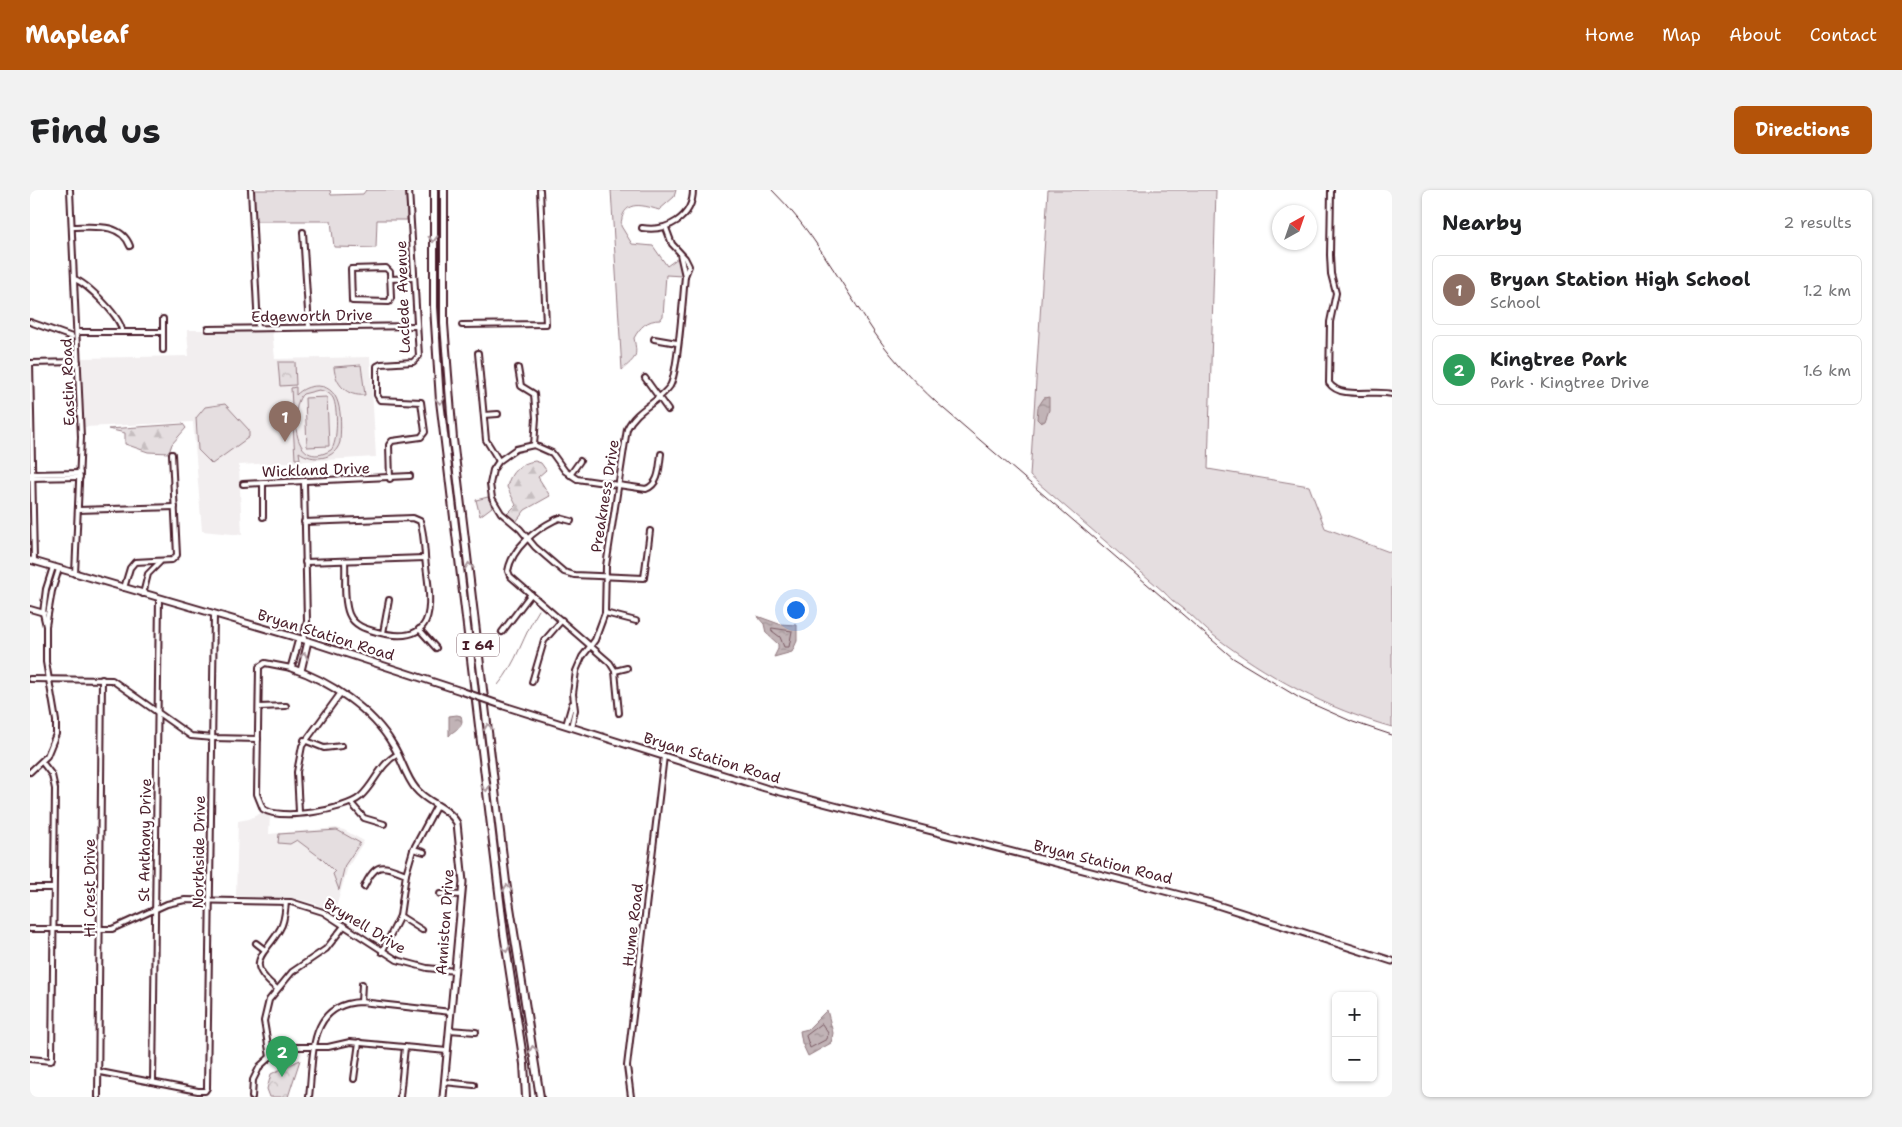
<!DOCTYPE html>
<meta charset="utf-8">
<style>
body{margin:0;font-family:"Shantell Sans",sans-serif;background:#f2f2f2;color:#202124}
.controls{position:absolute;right:15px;bottom:15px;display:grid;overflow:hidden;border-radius:8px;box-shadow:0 1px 4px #0004}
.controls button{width:45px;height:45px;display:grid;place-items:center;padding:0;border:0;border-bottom:1px solid #e0e0e0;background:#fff;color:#202124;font:25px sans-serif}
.compass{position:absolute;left:1242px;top:15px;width:45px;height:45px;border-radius:50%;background:#fff;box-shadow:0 1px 4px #0004;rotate:40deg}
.you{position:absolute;left:765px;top:419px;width:18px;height:18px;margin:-12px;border:4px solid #fff;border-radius:50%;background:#1a73e8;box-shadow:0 0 0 8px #1a73e833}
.badge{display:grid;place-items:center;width:32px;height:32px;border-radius:50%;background:#b45309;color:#fff;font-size:16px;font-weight:700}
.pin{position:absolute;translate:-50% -41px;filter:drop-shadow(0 1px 2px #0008)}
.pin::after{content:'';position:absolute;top:26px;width:18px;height:15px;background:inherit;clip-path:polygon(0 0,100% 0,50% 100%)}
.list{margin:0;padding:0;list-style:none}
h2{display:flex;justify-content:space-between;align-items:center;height:65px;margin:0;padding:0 20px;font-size:21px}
h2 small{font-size:16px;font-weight:400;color:#757577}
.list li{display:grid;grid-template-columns:32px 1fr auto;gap:15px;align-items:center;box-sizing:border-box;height:70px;margin:0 10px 10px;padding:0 10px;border:1px solid #e0e0e0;border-radius:8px}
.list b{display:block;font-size:19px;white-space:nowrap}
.list p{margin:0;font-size:16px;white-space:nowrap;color:#757577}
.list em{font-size:16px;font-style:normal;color:#757577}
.map{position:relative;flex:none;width:1362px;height:907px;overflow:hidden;border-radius:8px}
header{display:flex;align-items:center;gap:30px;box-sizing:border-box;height:70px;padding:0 25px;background:#b45309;color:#fff}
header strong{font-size:24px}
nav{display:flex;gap:28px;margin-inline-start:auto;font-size:18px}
.intro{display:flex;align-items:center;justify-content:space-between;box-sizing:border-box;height:120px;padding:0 30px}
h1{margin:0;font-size:35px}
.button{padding:12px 22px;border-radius:8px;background:#b45309;color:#fff;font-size:18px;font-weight:700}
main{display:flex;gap:30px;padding:0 30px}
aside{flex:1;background:#fff;border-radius:8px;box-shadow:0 1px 4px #0004}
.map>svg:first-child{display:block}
.built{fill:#f2eeef}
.grass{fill:#e5dee0;stroke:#987e86;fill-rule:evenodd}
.forest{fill:url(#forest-firs);stroke:#987e86}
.park{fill:url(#park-crowns);stroke:#987e86}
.water{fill:url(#water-ripples);stroke:#91787e}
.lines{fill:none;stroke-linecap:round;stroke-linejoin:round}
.shore{stroke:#7a5a63;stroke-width:1}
.stream{stroke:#91787e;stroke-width:1}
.street-casing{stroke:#4a1f2b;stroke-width:8}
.secondary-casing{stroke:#4a1f2b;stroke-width:9}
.highway-casing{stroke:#4a1f2b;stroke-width:10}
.street{stroke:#fff;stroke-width:4}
.secondary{stroke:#fff;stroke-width:5}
.highway{stroke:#fff;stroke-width:6}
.rail{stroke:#4a1f2b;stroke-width:1}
.secondary-bridge-casing{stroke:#4a1f2b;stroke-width:9;stroke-linecap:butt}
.secondary-bridge{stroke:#fff;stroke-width:5}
.oneway{stroke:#ae9aa0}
.labels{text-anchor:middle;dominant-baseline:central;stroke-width:4.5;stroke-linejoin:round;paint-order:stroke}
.shield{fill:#fff;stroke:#80626b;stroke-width:1}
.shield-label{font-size:14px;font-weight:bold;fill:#4a1f2b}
.street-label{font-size:15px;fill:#4a1f2b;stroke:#fff}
</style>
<header>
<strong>Mapleaf</strong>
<nav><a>Home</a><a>Map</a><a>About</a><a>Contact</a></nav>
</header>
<div class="intro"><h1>Find us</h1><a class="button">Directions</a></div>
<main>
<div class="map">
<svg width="1362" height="907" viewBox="0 0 1362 907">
<defs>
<pattern id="forest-firs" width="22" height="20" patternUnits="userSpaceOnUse" patternTransform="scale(1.25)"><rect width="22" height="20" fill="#e5dee0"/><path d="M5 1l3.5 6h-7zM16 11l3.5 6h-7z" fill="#c6bec0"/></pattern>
<pattern id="park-crowns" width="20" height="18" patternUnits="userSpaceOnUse" patternTransform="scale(1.25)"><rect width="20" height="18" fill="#e5dee0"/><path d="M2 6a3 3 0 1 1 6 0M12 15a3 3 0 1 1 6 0" fill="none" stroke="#c6bec0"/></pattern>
<pattern id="water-ripples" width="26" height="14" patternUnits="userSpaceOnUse" patternTransform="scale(1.25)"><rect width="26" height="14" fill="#c1b3b6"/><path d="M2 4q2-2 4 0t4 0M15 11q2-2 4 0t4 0" fill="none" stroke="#9f9194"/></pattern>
</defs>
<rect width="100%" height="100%" fill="#fff"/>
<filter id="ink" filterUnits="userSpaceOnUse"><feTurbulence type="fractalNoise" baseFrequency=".02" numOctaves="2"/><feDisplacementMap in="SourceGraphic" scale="10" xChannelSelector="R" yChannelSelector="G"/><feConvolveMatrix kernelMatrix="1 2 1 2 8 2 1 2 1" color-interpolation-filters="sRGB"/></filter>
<g filter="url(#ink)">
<g class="built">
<path d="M157 140H242L245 169 340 167 346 267 209 275 212 345 172 341 163 232 54 237 51 168 159 166Z"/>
<path d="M233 622 240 625 239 644 306 638 314 640 334 651 318 677 304 724 286 714 268 709 206 706 208 631 219 629Z"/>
</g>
<g class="grass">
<path d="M223 0H300L301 5 333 4 336 0H376L377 30H347L346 58 304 57 301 31H225Z"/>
<path d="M581 0H646L644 7 629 20C610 14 592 10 591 36L602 54 623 56 637 76 648 68 653 84 652 86 636 85 633 126 630 130C617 130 610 137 604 148 608 168 606 167 592 180Z"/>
<path d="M1018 0H1186L1178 279 1279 296 1295 338 1362 363V537C1297 519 1236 486 1183 445 1175 439 1168 431 1160 424 1150 417 1143 412 1134 402L1000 286Z"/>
<path d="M331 175 335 205C317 207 305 194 304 177Z"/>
<path d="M266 197V205C272 199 279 196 288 196 314 197 311 233 310 252 305 270 283 272 269 262L270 269H265L261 198ZM289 200C295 201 300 203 303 208 308 217 308 253 301 260 261 284 260 214 273 204Z"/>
<path d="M297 207 299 256 277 257 275 208Z"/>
<path d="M195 214 219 240V247L182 274 168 260 166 228 175 217Z"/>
<path d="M458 307 462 317 450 326 446 310Z"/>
<path d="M307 640 330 653 315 675 309 700 303 684 305 682 291 668 267 650 260 654 248 653 249 644Z"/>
</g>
<g class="forest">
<path d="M153 234 156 238 142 254 139 263 118 262 95 254V243L78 239Z"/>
<path d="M505 271 511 273 516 280 508 287 520 306 495 320 486 332 476 325 486 315 477 297C480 282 490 273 505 271Z"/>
</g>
<g class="park">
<path d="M248 172H265L266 195 250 196Z"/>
<path d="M270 870 258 907H240L237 899 241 884Z"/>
</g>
<g class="water">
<path d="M1019 207V220L1015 231 1011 233 1007 229 1008 217 1014 208Z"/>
<path d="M727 426 749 434 767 435V451L762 462 744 467 748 459V454L736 443 734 434Z"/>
<path d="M427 525 431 526C435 539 425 538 419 546V526Z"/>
<path d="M797 820 803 843 801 853 778 866 772 853 770 841 778 839Z"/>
</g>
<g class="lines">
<g class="shore">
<path d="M742 438 762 441 759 457H754L750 447 742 441Z"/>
<path d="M792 834 798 843 797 849 780 858 776 846Z"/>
</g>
<path class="stream" d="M468 495C487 473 493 445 509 420"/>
<defs>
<g id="street">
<path d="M40 0 51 247 45 384"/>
<path d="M221 0 228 138"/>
<path d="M1301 0 1300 65 1301 84 1306 103 1300 132 1299 193C1311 210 1344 199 1362 204"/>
<path d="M42 37C62 37 91 32 100 56"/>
<path d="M612 38C637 42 663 28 663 0"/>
<path d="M273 42 279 137"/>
<path d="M650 64 655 86"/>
<path d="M356 78 360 82 361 108 359 112 322 111 321 79Z"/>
<path d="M44 89C57 93 93 129 92 142"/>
<path d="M360 89 384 88"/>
<path d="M133 129V160"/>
<path d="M0 132 42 147"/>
<path d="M432 135 516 134 510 0"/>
<path d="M178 139 387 136"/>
<path d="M47 142H132"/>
<path d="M624 149 647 153"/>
<path d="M448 163 456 250 469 271"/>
<path d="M0 173 4 371"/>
<path d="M0 173 48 172"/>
<path d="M488 178 491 196 504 204 506 228 504 255"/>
<path d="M615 188 638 220"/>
<path d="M454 225 468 224"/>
<path d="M0 284 50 283"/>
<path d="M540 285 550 271"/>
<path d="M0 288 50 287"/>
<path d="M360 289 359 255 362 251 391 247 395 242 391 212 350 210 347 205V176L351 174 383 172 389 166 379 0"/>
<path d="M213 294 380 286"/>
<path d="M233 294V327"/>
<path d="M48 320 145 317"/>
<path d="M541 331 530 328 525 330C505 340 482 358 478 381L480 386 580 473 585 481 589 523"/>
<path d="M274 332 383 328 390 331C395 345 394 362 396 376 402 419 406 457 347 442 336 439 324 436 319 424 313 409 316 387 315 371"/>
<path d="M620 341 614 388 544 385 534 382 505 357 490 339 471 323 462 308 460 294 463 280 469 271 486 259 504 255 522 263 535 281 547 289 616 299C630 294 629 277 631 264"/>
<path d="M275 372 395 368"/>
<path d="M94 398 100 378 105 372 142 370 147 365 142 264"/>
<path d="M113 404 118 384 130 372"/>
<path d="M0 419 14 423"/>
<path d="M575 423 606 431"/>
<path d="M16 436 22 401 29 379"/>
<path d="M389 439 406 458"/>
<path d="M472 442 501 404"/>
<path d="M353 443 359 410"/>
<path d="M273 450 277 431 274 292"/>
<path d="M261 478 235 473 229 477 227 604 233 619C250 631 315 620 330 607 345 594 349 574 368 564"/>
<path d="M585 481 597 478"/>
<path d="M0 489 82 490 161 546 183 548 228 549"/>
<path d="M502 492 514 451 532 430"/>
<path d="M229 517 256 516"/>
<path d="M536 535 542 514"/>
<path d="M541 537 545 520 543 504 546 481 552 467 565 450 575 423 576 376 597 239C606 219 628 213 640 196 648 183 653 107 655 86L659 76 655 68 642 54 636 38"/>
<path d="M274 550 294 558 312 556"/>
<path d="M0 582 17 566 26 544V531L16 472V436L13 423 16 399 23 377"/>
<path d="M321 613 334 628 354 634"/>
<path d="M269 622 267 582 272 556 310 504"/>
<path d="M383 659 394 662"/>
<path d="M334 697C346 671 352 675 376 684"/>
<path d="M0 698H23"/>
<path d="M410 704 432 705"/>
<path d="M370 726 392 740"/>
<path d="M0 739H82L137 714 155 710 261 712 293 722 367 770 397 778 425 781"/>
<path d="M226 753 235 760"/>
<path d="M352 762 370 726 376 684 383 660 407 615"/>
<path d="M246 798C213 771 235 766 250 739 255 731 255 721 256 712"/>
<path d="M331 812 332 794"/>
<path d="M419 840 446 842"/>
<path d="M240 867 234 831 239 810 262 782 296 759 314 736"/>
<path d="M0 869 21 871 22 868 25 599 22 585 12 572"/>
<path d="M70 882 168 901H175L177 898 184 424"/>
<path d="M324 889 329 852"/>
<path d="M123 892 129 408"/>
<path d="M414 892 444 895"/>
<path d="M68 907 72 489"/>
<path d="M222 907 223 890 230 876 240 867 266 857H298L320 852 417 861"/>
<path d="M279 907C284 867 277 814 331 812L421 822"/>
<path d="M370 907 375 857"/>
<path d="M601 907 597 876 634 566"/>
</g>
<g id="secondary">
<path d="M0 370 278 451 431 501"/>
<path d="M269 449 261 478C298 490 343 520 363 555 372 569 375 586 386 599 397 613 418 617 427 633L433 692 413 907"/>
<path d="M271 481 278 451"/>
<path d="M474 516 735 598 1181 713 1362 771"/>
</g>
<g id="highway">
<path d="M404 0V117L410 211 474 744 494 874 496 907"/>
<path d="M414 0V134L423 249 476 692 510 907"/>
</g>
</defs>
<use href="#street" class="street-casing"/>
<use href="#secondary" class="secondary-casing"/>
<use href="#highway" class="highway-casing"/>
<use href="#street" class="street"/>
<use href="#secondary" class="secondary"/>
<use href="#highway" class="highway"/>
<path class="rail" d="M742 0C781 38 807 87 838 133 857 163 881 189 907 213L1203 468 1271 509 1323 532 1362 545"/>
<defs>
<path id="secondary-bridge" d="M431 501 474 516"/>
</defs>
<use href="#secondary-bridge" class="secondary-bridge-casing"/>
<use href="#secondary-bridge" class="secondary-bridge"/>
</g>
<defs><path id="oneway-chevron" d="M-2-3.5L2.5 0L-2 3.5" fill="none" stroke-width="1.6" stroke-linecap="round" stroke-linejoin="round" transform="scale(1.25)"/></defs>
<g class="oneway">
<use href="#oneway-chevron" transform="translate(403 49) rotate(89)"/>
<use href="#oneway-chevron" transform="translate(410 211) rotate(85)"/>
<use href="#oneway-chevron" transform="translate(439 376) rotate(-97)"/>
<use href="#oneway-chevron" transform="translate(274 466) rotate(-76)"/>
<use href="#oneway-chevron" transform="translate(458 537) rotate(-97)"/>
<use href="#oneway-chevron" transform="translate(456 598) rotate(83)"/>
<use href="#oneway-chevron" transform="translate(477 698) rotate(-97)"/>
<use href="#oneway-chevron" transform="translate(476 759) rotate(81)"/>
<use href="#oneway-chevron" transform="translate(503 859) rotate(-100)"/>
</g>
</g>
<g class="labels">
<rect class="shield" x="427" y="443.5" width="42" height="23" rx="4"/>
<g class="shield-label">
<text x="448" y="455">I 64</text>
</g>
<g class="street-label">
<text transform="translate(373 107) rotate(-92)">Laclede Avenue</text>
<text transform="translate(282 126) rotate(-1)">Edgeworth Drive</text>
<text transform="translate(38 192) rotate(-92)">Eastin Road</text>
<text transform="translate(286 280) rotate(-2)">Wickland Drive</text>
<text transform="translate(575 306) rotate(-81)">Preakness Drive</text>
<text transform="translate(296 445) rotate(17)">Bryan Station Road</text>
<text transform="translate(682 568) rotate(17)">Bryan Station Road</text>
<text transform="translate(115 650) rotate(-89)">St Anthony Drive</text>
<text transform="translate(169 662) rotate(-89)">Northside Drive</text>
<text transform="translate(1073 672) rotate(14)">Bryan Station Road</text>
<text transform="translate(60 698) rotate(-90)">Hi Crest Drive</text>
<text transform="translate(415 732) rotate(-86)">Anniston Drive</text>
<text transform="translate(603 735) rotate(-83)">Hume Road</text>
<text transform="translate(335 736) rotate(31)">Brynell Drive</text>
</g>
</g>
</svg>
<div class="controls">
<button>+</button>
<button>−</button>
</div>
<svg class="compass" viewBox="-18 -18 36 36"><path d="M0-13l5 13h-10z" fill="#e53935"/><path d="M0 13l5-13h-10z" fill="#757577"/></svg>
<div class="you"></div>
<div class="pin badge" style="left:255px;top:252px;background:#8d6e63">1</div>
<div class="pin badge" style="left:252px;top:887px;background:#2e9e5b">2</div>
</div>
<aside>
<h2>Nearby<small>2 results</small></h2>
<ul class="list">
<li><span class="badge" style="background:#8d6e63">1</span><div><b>Bryan Station High School</b><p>School</p></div><em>1.2 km</em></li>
<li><span class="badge" style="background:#2e9e5b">2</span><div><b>Kingtree Park</b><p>Park · Kingtree Drive</p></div><em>1.6 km</em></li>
</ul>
</aside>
</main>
